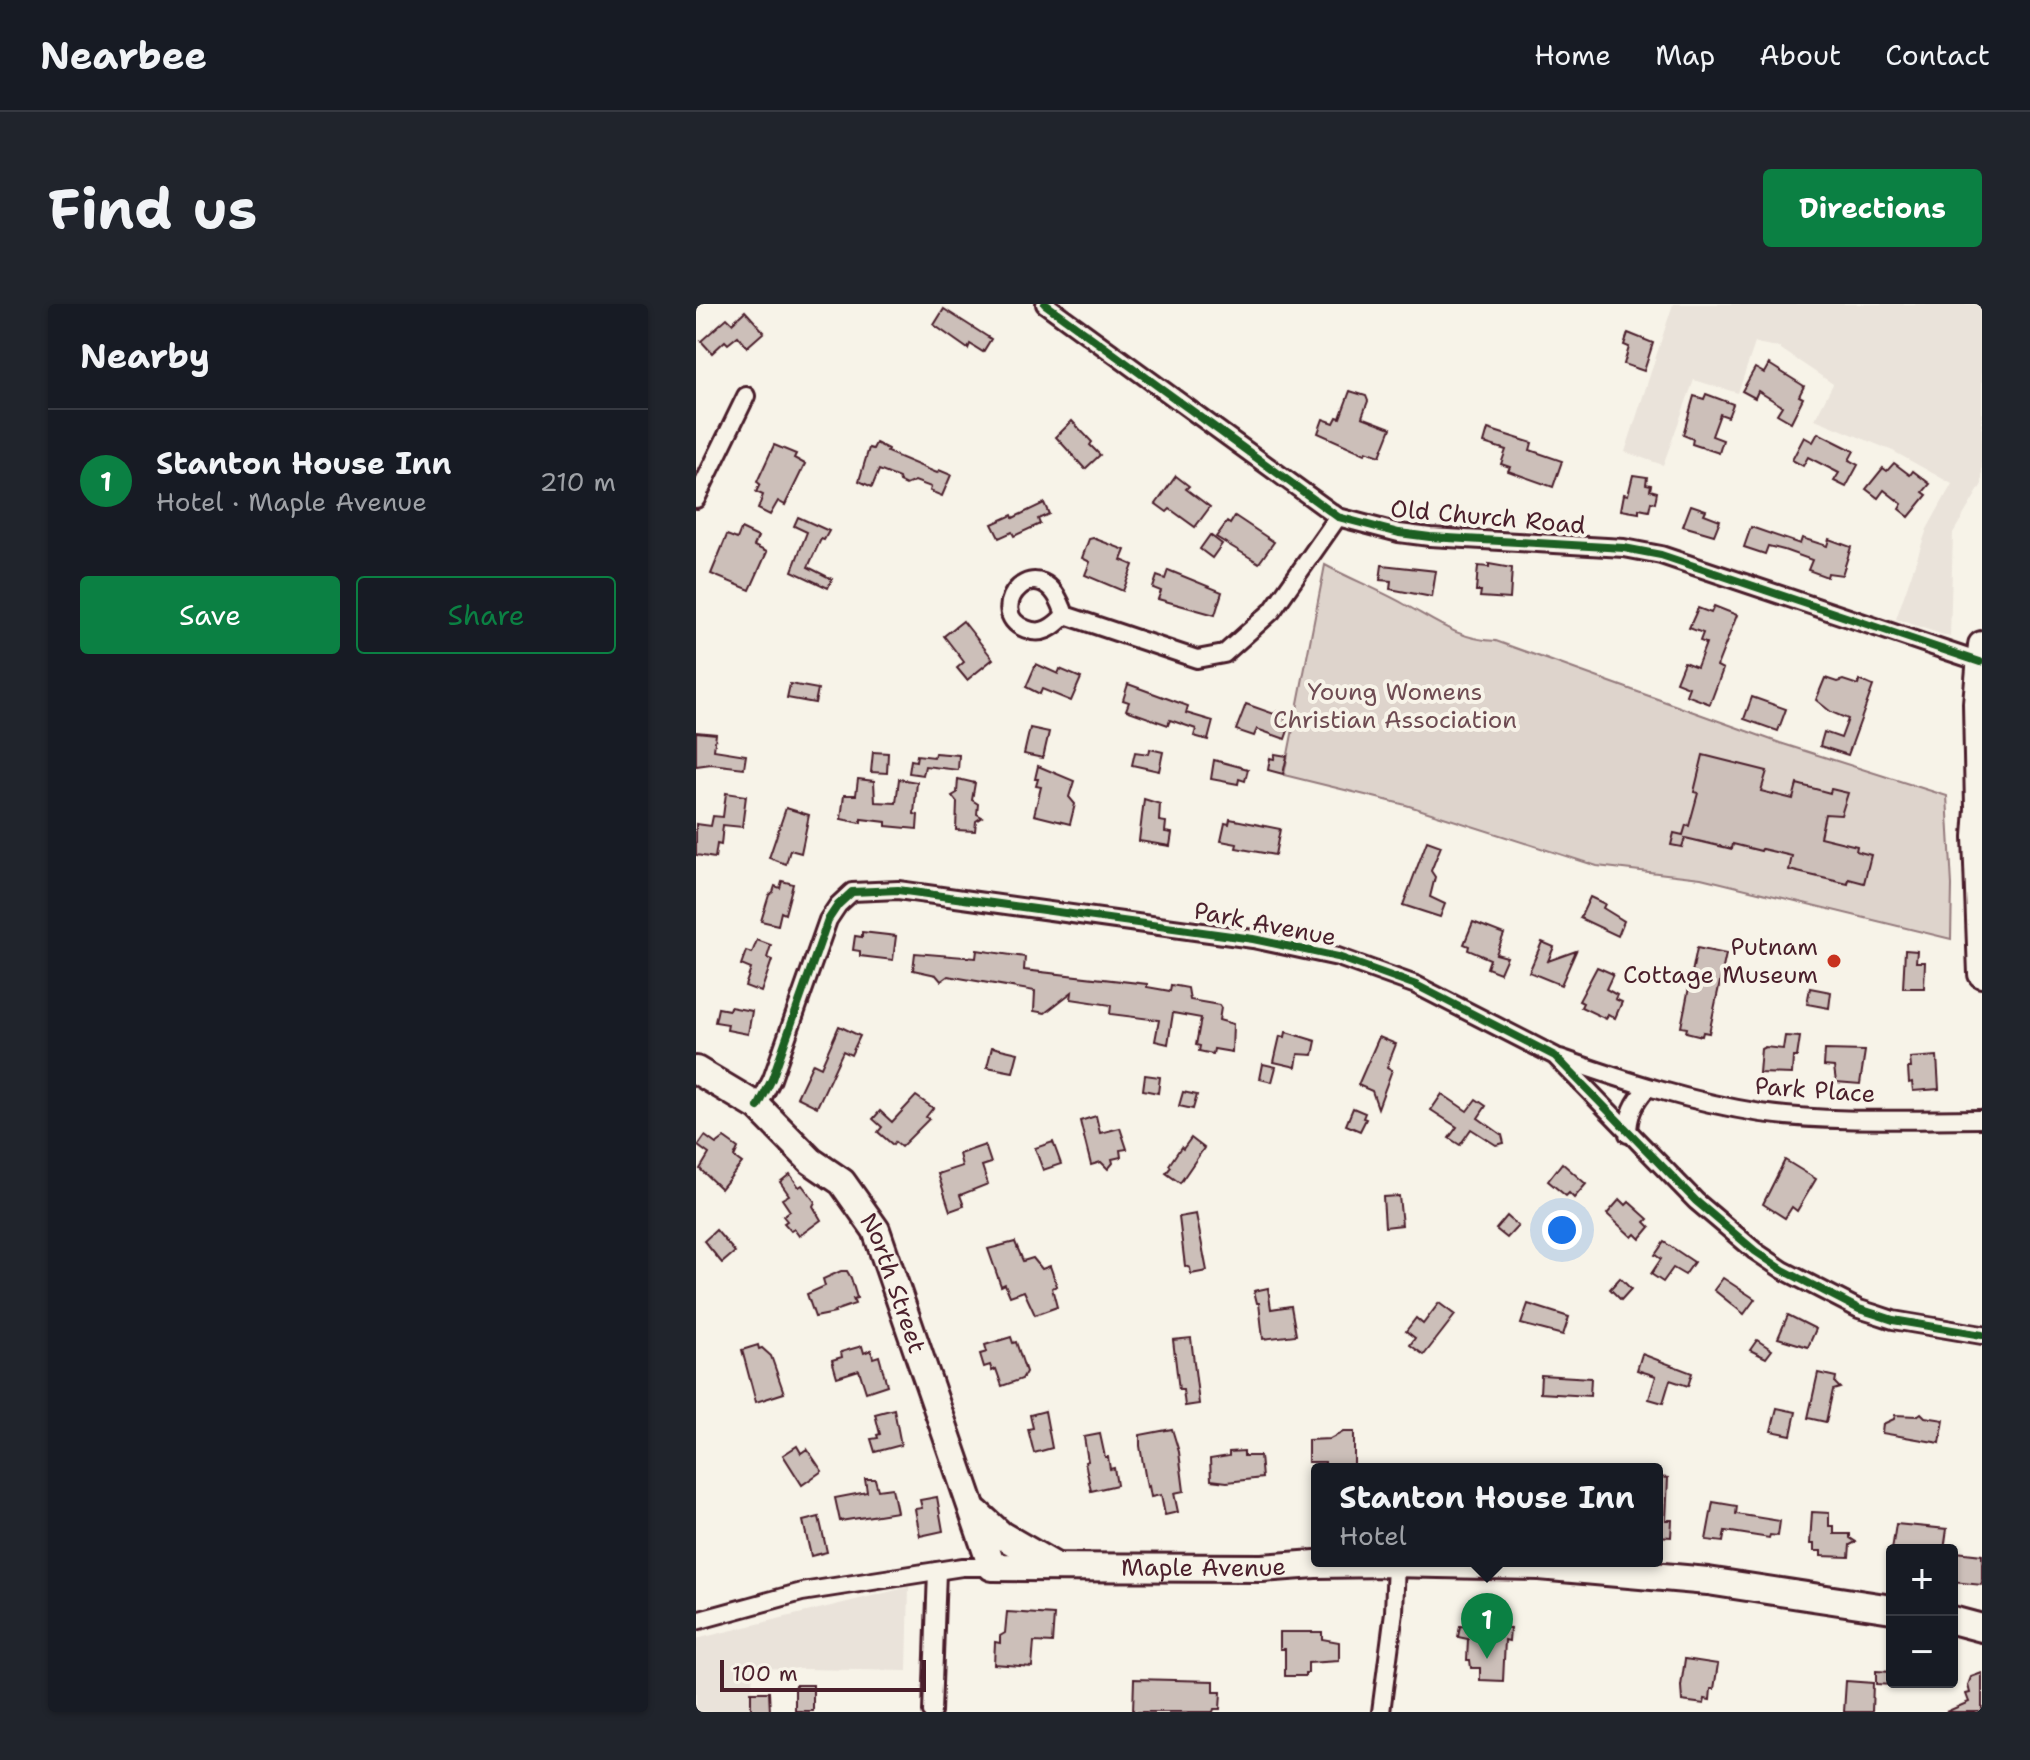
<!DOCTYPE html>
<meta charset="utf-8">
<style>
body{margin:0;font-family:"Shantell Sans",sans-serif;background:#20242c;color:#f1f3f6}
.controls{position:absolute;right:24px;bottom:24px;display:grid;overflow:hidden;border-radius:8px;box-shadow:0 2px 6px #0004}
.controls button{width:72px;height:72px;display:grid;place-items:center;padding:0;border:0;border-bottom:2px solid #363941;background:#171b24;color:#f1f3f6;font:40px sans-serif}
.scale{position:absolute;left:24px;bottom:20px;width:206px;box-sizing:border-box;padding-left:8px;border:4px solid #4a1f2b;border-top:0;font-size:22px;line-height:28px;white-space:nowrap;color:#4a1f2b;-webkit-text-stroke:6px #f7f3e8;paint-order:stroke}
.you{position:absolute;left:866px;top:926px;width:28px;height:28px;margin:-20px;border:6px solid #fff;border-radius:50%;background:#1a73e8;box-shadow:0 0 0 12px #1a73e833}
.badge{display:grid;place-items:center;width:52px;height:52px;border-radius:50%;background:#0b8043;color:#fff;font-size:26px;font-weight:700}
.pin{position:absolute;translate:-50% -66px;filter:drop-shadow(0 2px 4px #0008)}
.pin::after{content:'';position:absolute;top:42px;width:28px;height:24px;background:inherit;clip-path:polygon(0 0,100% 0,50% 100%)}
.popup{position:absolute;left:615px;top:1159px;width:352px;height:104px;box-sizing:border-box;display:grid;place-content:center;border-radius:8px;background:#171b24;filter:drop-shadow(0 2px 6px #0005);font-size:26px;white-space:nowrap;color:#9ea1a6}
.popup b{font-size:30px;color:#f1f3f6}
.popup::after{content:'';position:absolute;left:50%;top:100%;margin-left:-16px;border:16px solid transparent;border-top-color:#171b24}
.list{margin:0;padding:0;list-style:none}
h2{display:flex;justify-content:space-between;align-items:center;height:104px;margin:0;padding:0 32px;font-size:34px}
h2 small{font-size:26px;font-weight:400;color:#9ea1a6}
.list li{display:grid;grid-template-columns:52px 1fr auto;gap:24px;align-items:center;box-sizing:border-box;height:144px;padding:0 32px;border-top:2px solid #363941}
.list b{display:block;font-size:30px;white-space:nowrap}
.list p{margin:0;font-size:26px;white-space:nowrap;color:#9ea1a6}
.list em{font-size:26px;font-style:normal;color:#9ea1a6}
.actions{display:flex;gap:16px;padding:24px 32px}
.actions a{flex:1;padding:18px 0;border:2px solid #0b8043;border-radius:8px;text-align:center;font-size:28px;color:#0b8043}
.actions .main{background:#0b8043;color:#fff}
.map{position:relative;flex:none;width:1286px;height:1408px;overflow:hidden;border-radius:8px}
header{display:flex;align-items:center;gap:48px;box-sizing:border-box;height:112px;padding:0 40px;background:#171b24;border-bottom:2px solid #363941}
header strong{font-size:38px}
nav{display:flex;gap:44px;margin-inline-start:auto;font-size:28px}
.intro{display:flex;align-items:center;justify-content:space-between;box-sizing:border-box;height:192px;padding:0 48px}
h1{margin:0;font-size:56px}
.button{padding:20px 36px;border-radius:8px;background:#0b8043;color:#fff;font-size:28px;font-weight:700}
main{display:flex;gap:48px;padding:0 48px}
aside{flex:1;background:#171b24;border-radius:8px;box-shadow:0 2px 6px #0004}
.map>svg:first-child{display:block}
.built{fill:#eae3da}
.green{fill:#ded4cc;stroke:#947a7c;stroke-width:2}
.building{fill:#ccbfb9;stroke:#4a1f2b;stroke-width:2}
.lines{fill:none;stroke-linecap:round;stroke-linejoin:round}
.minor-casing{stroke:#4a1f2b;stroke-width:22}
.primary-casing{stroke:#4a1f2b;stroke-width:32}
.minor{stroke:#f7f3e8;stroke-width:16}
.primary{stroke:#f7f3e8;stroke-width:26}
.cycleway-casing{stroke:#f7f3e8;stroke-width:13}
.cycleway{stroke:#1b5e20;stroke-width:8}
.poi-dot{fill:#c8321e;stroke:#f7f3e8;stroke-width:3}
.labels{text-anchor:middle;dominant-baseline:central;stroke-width:8;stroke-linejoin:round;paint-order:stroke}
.street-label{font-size:24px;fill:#4a1f2b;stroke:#f7f3e8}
.park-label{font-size:24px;fill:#6f4c53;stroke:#f7f3e8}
.poi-label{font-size:24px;fill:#4a1f2b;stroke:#f7f3e8;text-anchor:end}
</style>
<header>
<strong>Nearbee</strong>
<nav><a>Home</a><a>Map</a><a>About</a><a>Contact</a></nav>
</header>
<div class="intro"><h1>Find us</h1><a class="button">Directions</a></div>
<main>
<aside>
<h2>Nearby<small></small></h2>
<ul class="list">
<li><span class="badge">1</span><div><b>Stanton House Inn</b><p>Hotel · Maple Avenue</p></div><em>210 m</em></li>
</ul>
<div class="actions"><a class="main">Save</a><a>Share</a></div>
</aside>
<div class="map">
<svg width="1286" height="1408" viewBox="0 0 1286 1408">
<rect width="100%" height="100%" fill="#f7f3e8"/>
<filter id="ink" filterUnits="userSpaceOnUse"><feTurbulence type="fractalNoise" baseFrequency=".0125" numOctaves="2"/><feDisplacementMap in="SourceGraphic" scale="16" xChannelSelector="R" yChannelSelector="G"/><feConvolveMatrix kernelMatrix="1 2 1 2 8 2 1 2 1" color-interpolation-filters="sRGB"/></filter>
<g filter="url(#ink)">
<g class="built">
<path d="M977 0H1286V180L1257 229 1254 333 1200 315 1231 225 1256 180 1197 147 1119 115 1137 80 1082 43 1059 39 1042 89 998 76 967 161 929 148Z"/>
<path d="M213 1283 211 1367 57 1364 55 1408H0V1335Z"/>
</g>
<path class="green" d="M629 261C655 275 683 286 708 300 739 317 764 336 800 337L1084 439 1251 492 1256 581 1255 635 1005 574 901 562 710 501 588 471Z"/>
<g class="building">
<path d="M248 5 295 35 287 48 274 40 272 45 238 21Z"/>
<path d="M49 7 68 28 51 43 42 32 32 40 29 37 16 49 5 37 31 14 36 19Z"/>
<path d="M932 29 957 39 948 67 928 60 933 43 928 41Z"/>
<path d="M1073 60 1108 82 1103 92 1107 94 1095 118 1081 110 1086 102 1062 87 1059 94 1046 87 1059 64 1068 69Z"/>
<path d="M654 87 670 92 672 97 666 113 695 124 684 152 670 147 669 150 622 129 627 115 638 119 641 113 644 114Z"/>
<path d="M1010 90 1037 100 1032 113 1024 110 1016 132 1027 136 1023 149 996 140 997 135 987 131 998 92 1008 95Z"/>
<path d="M376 117 396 138 394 141 404 151 389 165 360 133Z"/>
<path d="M792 125 836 139 834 146 866 157 857 183 812 167 814 163 805 160 810 146 788 139Z"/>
<path d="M1122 129 1158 147 1153 156 1162 161 1150 183 1138 177 1143 169 1112 153 1107 162 1096 156 1108 133 1117 138Z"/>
<path d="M180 139 192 145 191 148 241 169 243 166 255 171 246 192 234 187 235 183 219 177 210 181 204 178 203 174 183 166 176 183 163 177 173 144 177 145Z"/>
<path d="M78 141 100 150 98 154 109 160 89 201 82 197 74 211 62 205 67 191 60 188 64 180 61 178Z"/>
<path d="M1198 159 1214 171 1217 167 1234 180 1227 188 1231 191 1213 213 1203 205 1206 200 1188 186 1182 194 1170 185 1187 164 1191 167Z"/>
<path d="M937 171 951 173 950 180 955 181 954 186 961 188 959 199 955 198 953 207 943 205V209L925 206 928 190 932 191Z"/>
<path d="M480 172 493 182 490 185 514 203 499 223 474 205 471 208 460 200Z"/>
<path d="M348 199 353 210 342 215 344 220 318 232 316 228 303 234 296 220 316 211 317 214Z"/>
<path d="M995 201 1010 206 1008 210 1024 216 1018 231 987 222Z"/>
<path d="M539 212 578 238 563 259 520 233 531 218 534 220Z"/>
<path d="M102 213 133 227 128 236 125 235 112 263 136 275 132 284 96 267 111 228 98 222Z"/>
<path d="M1055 223 1104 240 1106 234 1131 242 1133 235 1155 243 1146 271 1132 269 1131 273 1112 266 1116 256 1088 246 1072 242 1069 250 1048 243Z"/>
<path d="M45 225 62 233 58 242 71 248 54 286 15 270 31 231 41 235Z"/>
<path d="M514 231 526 240 516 254 504 245Z"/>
<path d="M397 234 429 246 425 256 437 261 427 287 389 271 394 258 386 254 393 235Z"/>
<path d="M793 260 816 264 814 295 784 293 785 287H780L782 262 793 263Z"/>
<path d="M686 261 740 267 736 293 694 285 695 277 684 276Z"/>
<path d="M472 266 526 288 519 311 462 295 465 287 457 284 461 272 469 275Z"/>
<path d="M1018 302 1041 311 1021 362 1027 365 1014 400 990 391 993 383 980 378 988 358 1001 363 1010 339 1004 337 1007 329 993 324 1002 304 1015 309Z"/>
<path d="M267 317 297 355 271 376 261 364 268 358 248 332Z"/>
<path d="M340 360 362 370 364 365 385 374 375 397 346 385 344 390 330 383Z"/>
<path d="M1129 374 1141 378 1147 376 1162 381 1163 376 1177 382 1152 451 1124 442 1128 428 1145 434 1152 415 1135 408 1120 396Z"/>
<path d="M94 380 122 385 119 399 91 394Z"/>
<path d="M432 380 481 398 492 402 490 409 517 417 512 436 498 432 500 425 474 416 472 421 430 406 433 398 427 396Z"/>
<path d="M1056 393 1090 405 1082 427 1048 415Z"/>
<path d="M550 400 578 410 582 407 587 409 589 415 595 418 589 435 561 425 558 432 540 426Z"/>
<path d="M334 424 353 428 347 454 328 450Z"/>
<path d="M0 428 20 430 18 446 50 451 48 464 15 460 0 462Z"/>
<path d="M454 445 467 448 463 467 436 461 439 448 453 450Z"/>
<path d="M177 448 192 449 191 469 175 468Z"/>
<path d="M239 449 263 451 262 466 229 462 227 471 213 469 215 456 220 457 221 451 238 453Z"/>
<path d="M579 450 591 452 587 470 572 466 574 454 578 455Z"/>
<path d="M1007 451 1071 467 1065 487 1097 495 1101 480 1134 489 1135 485 1152 489 1145 511 1129 510 1124 533 1161 542 1160 547 1175 551 1168 579 1153 575 1152 580 1093 566 1096 552 1066 545 1065 547 1037 540 1036 545 989 534 986 543 975 541 978 529 987 531 990 521 993 522 1002 489 998 488Z"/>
<path d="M518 456 552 465 549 477 543 475 542 480 515 475Z"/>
<path d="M342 462 378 477 373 493 379 500 374 520 338 511 345 483 340 482 342 475H339Z"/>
<path d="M162 475 178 477 179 498 200 499 203 475 221 478 218 510 222 511 221 525 190 522V518L165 515V519L145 515 148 491H160Z"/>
<path d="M262 475 279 479 276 496 282 500 281 510 286 513 280 517 279 527 260 526 261 498 256 492 261 489Z"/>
<path d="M30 489 50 492 46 523 27 521 25 541 21 540 19 554 0 551V520L15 522 17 512 27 513Z"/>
<path d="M448 495 464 500 463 517 470 518 469 528 476 529 474 542 443 537Z"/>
<path d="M90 504 113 511 105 549 94 546 90 560 73 554Z"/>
<path d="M534 515 584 525 579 551 540 544 541 540 525 537 529 519 533 520Z"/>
<path d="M731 537 745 542 735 567 739 573 734 593 749 600 744 613 707 601Z"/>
<path d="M86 577 97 580 89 610 85 608 82 621 65 617 73 591 77 588 79 582 84 584Z"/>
<path d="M894 593 909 600 907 604 928 617 922 632 884 614Z"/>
<path d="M777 618 808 630 800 650 811 653 804 669 791 664 794 655 772 646 773 642 768 640Z"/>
<path d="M166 628 200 632 197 656 164 652V647L157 646 159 632 166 633Z"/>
<path d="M61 636 75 641 71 654 76 656 65 688 49 682 55 665 45 661 50 647 56 649Z"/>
<path d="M846 638 858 643 852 657 880 647 865 681 833 668Z"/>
<path d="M1001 644 1030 650 1013 729 1007 728 1006 732 990 728 991 724 985 723Z"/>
<path d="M281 646 329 653 328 666 451 680V683L474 687 475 681 492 684 494 696 523 701 525 704 523 716 537 720 536 748 518 745 517 750 503 747 504 742 500 741 505 714 477 709 472 740 459 737 463 716 414 710 415 701 375 695 376 688 349 709 338 707 339 687 252 672 245 677 240 671 217 666 219 649 280 654Z"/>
<path d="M1209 646 1221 647 1220 658H1229L1228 684H1207Z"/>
<path d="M901 663 917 670 910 685 921 691 919 695 926 698 919 714 912 710 910 715 885 703 887 699 883 697Z"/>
<path d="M1114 684 1135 688 1133 704 1111 700Z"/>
<path d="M34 703 56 707 52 730 31 726 32 720 19 718 22 704 33 706Z"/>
<path d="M143 722 164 732 155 751 147 747 121 803 101 793 117 759 125 763Z"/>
<path d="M590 728 620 737 617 751 602 750 600 763 578 758 584 732 589 733Z"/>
<path d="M1089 732 1104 733 1101 753H1097L1096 770 1063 769 1065 745 1069 743 1087 745Z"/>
<path d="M683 733 700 740 691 763 696 766 682 804 676 787 662 781Z"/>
<path d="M296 743 322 749 317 768 291 763Z"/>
<path d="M1129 746 1169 747 1164 780 1140 778 1138 763 1128 762Z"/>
<path d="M1241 752 1243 785 1217 787 1216 778 1213 779 1212 764H1215L1214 754Z"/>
<path d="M567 760 580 763 576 778 564 775Z"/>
<path d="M449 771 464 773 462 789 447 786Z"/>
<path d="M487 788 501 791 497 805 483 802Z"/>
<path d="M746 790 771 807 780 795 790 802 782 814 806 831 808 839 800 841 775 825 764 841 753 834 761 823 735 806Z"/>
<path d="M220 792 237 804 230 813 233 815 205 843 199 838 197 841 182 828 186 823 177 815 184 807 196 818Z"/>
<path d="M657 804 669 809 667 814 670 815 664 827 650 821Z"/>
<path d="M400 812 404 829 424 824 431 845 424 846 425 853 416 855 417 859 412 865 405 858 395 861 384 817Z"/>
<path d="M9 832 20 840 28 834 42 844 38 853 46 859 25 885 4 865 13 850 2 842Z"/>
<path d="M495 834 508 844 484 879 470 869 475 863 473 861 485 843 487 845Z"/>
<path d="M357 838 365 860 347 866 339 844Z"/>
<path d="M289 841 295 859 286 862 292 880 264 891 268 902 254 907 242 870 266 862 263 850Z"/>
<path d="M1089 856 1120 875 1101 907 1096 903 1089 914 1067 900Z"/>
<path d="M866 859 890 880 878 894 873 889 870 892 852 877Z"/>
<path d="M94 870 103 883 106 881 119 898 117 902 125 916 103 932 98 925 95 927 88 919 91 917 87 912 94 907 86 895 93 891 84 878Z"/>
<path d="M703 892 706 921 689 923 687 893Z"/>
<path d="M924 895 930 901 933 898 952 915 949 918 954 923 944 935 939 930 936 933 911 910Z"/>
<path d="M500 910 511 967 495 970 494 964 489 962 483 913Z"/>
<path d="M811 912 822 922 811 934 800 925Z"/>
<path d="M20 926 39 948 26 959 8 937Z"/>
<path d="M319 938 327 957 337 954 346 965 354 962 361 982 356 984 361 1003 339 1011 328 987 314 992 309 980 305 982 292 945Z"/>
<path d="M968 938 998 958 989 971 977 964 967 978 955 970 965 955 959 951Z"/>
<path d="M145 967H151L155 974 161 994 157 995 159 1000 138 1007 139 1009 119 1013 111 990 129 982 127 975Z"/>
<path d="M924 974 935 985 925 996 914 985Z"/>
<path d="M1027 974 1059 995 1048 1010 1018 986Z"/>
<path d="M572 984 575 1005 595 1002 600 1031 567 1035 563 999H561L558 987Z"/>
<path d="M743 999 759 1011 728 1051 714 1041 719 1034 710 1027 720 1014 727 1020Z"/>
<path d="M832 1000 873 1013 867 1031 825 1020Z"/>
<path d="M1092 1011 1120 1025 1112 1043 1082 1034Z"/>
<path d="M315 1033 317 1039 320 1038 330 1068 326 1075 306 1082 300 1065 296 1067 294 1061 288 1063 284 1050 291 1048 289 1041Z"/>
<path d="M495 1034 503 1100 489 1102 487 1086H483L477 1036Z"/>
<path d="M1061 1036 1076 1046 1070 1054 1054 1046Z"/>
<path d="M62 1041 63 1045 66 1044 75 1052 88 1089 60 1098 46 1046Z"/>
<path d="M166 1042 168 1049 175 1046 177 1054 183 1052 191 1081 170 1088 163 1066 141 1073 136 1056 146 1053 145 1048Z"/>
<path d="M946 1050 996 1069 992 1082 974 1076 967 1099 953 1095 960 1072 941 1066Z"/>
<path d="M1122 1069 1140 1073 1139 1079 1144 1084 1137 1086 1130 1118 1112 1114Z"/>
<path d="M845 1071 895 1074 894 1092 844 1089Z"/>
<path d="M1081 1104 1100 1108 1095 1131 1075 1127Z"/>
<path d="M198 1105 205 1141 179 1148 175 1135 182 1134 181 1131 184 1130 179 1110Z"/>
<path d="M349 1107 356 1144 338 1149 332 1125 337 1124 334 1111Z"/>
<path d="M1225 1109 1229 1113 1248 1116 1244 1139 1186 1129 1187 1120 1198 1115 1199 1111 1221 1112Z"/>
<path d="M476 1125 483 1148 488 1187 478 1189 482 1208 469 1211 465 1191 455 1193 453 1182 451 1183 444 1142V1131Z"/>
<path d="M647 1128H658V1162L629 1165V1158H612V1136L634 1135Z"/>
<path d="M404 1130 409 1153H412L414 1165 418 1164 421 1181 395 1187 389 1158 392 1157 388 1133Z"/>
<path d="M101 1142 105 1149 111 1145 126 1167 106 1181 87 1151Z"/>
<path d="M548 1147V1152H564L566 1174 531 1178 515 1176 514 1155 533 1152V1148Z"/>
<path d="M961 1173 972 1174 970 1216H976L975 1233 961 1232Z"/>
<path d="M169 1175H179L182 1186 196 1184 201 1208 144 1217 139 1194 171 1188Z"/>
<path d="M241 1193 247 1227 224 1232 219 1205 226 1204 224 1196Z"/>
<path d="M1017 1198 1041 1202 1040 1210 1084 1217 1082 1232 1074 1231 1073 1234 1029 1227 1027 1238 1010 1236Z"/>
<path d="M1116 1208 1133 1209V1222H1138V1230H1154V1234L1160 1238 1154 1241 1153 1253 1125 1252V1247H1118V1240H1114Z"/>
<path d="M123 1213 131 1248 115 1252 107 1217Z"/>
<path d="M1200 1220 1251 1225 1248 1246H1196Z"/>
<path d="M1260 1248 1286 1251V1281L1257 1278Z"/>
<path d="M311 1308 358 1311 356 1339 338 1338 336 1363 298 1360 299 1338 304 1339V1332L309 1329Z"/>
<path d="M764 1322 801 1326V1323L814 1324 813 1337 809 1336 807 1377 784 1376V1364H775L774 1356H771L772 1335 762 1333Z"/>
<path d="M584 1328H626V1335L643 1338V1357L612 1359V1369H609V1372H589V1345H584Z"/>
<path d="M989 1355 1022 1360 1018 1385H1015L1014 1396 1009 1395 1008 1400 986 1397 985 1382Z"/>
<path d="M1180 1367 1196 1368V1381L1180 1380Z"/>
<path d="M1286 1369V1408H1250L1273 1398 1270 1390 1274 1389 1272 1381 1275 1373Z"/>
<path d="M438 1375 518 1377V1388H525L524 1405H518L517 1408H437Z"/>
<path d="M1150 1377 1177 1379 1176 1408H1148Z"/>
<rect x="99" y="1381" width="18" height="26"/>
<path d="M55 1388H73L74 1408H55Z"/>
</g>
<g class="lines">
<defs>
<g id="minor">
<path d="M349 0 642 213 703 229 734 233 928 244 965 251 1284 358"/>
<path d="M0 195 50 92"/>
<path d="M369 311C358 323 346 332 330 325 284 308 345 235 369 311L501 355 528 350 576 307 642 213"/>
<path d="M864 754C930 777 995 798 1065 809 1137 819 1213 815 1286 815"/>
<path d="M62 803 76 775 132 616 142 601 156 588 202 586 557 635 642 653 720 681 859 752 1000 897 1059 947 1087 966 1163 1005 1179 1010 1197 1016 1286 1031"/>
<path d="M932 830C932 811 938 799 951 784"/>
<path d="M0 1317 106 1288 266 1263H296"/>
<path d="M236 1408 241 1267"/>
<path d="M685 1408 698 1308 700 1259"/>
</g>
<g id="primary">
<path d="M1286 341 1281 399 1283 505 1281 533 1286 670"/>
<path id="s1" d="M0 766 62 803 115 857 146 878 180 926 296 1263 566 1264 619 1260 695 1259 843 1262 1012 1277 1196 1305"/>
<path d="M281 1209 305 1231 357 1261"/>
<path d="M1256 1316 1286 1324"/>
</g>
</defs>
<use href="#minor" class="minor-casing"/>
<use href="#primary" class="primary-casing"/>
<use href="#minor" class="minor"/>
<use href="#primary" class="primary"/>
<defs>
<g id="cycleway">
<path d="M349 0 642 213 703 229 734 233 928 244 965 251 1284 358"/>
<path d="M62 803 76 775 132 616 142 601 156 588 202 586 557 635 642 653 720 681 859 752 1000 897 1059 947 1087 966 1163 1005 1179 1010 1197 1016 1286 1031"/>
</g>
</defs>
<use href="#cycleway" class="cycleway-casing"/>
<use href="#cycleway" class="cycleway"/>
</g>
</g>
<circle class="poi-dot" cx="1138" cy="657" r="8"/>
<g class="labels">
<g class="street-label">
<text transform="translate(792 213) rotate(5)">Old Church Road</text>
<text transform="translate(569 620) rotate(11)">Park Avenue</text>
<text transform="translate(1119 786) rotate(4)">Park Place</text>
<text stroke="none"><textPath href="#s1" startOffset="300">North Street</textPath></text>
<text stroke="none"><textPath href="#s1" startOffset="812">Maple Avenue</textPath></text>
</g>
<g class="park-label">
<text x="699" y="388">Young Womens<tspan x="699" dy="28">Christian Association</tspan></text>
</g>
<g class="poi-label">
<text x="1122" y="643">Putnam<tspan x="1122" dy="28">Cottage Museum</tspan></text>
</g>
</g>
</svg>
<div class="controls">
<button>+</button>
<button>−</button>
</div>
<div class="scale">100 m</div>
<div class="you"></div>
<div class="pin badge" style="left:791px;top:1355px">1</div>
<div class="popup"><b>Stanton House Inn</b>Hotel</div>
</div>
</main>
